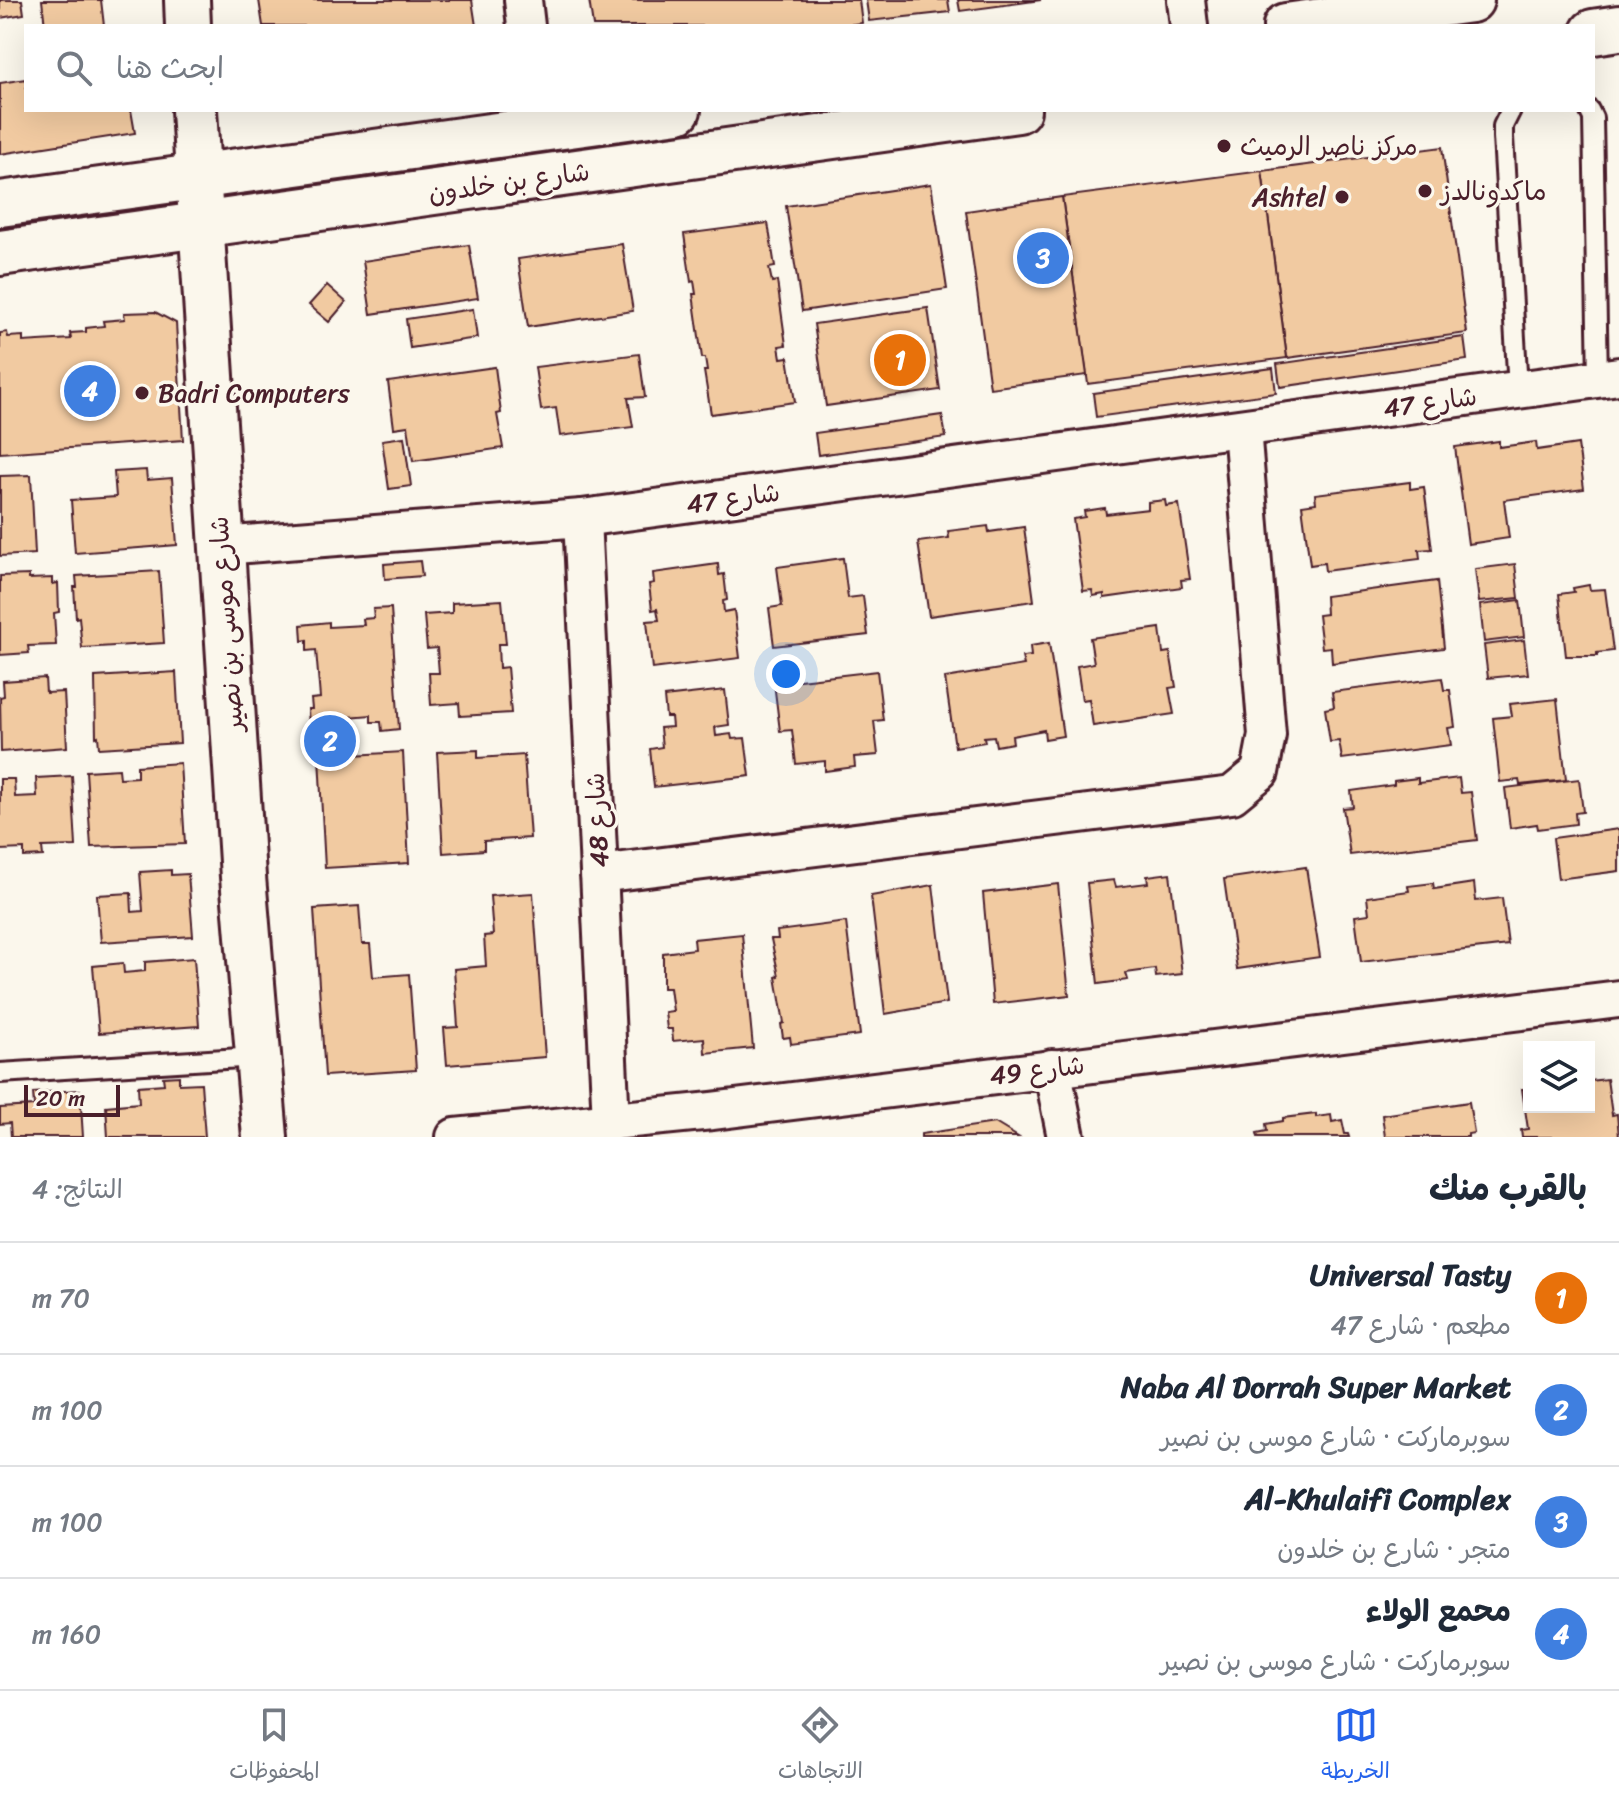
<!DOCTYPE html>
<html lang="ar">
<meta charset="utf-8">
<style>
body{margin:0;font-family:Sriracha,"Playpen Sans Arabic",sans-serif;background:#f2f2f3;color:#1f2937;direction:rtl}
.controls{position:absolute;right:24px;bottom:24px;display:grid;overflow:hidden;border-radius:0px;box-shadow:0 8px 32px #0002}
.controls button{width:72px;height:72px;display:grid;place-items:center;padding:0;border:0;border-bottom:2px solid #e0e1e3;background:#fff;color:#1f2937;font:40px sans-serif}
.scale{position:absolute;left:24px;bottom:20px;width:96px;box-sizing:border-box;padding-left:8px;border:4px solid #4a1f2b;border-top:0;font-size:22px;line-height:28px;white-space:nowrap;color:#4a1f2b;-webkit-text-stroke:6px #fbf7ec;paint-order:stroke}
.you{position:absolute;left:786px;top:674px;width:28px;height:28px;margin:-20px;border:6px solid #fff;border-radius:50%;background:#1a73e8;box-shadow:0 0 0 12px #1a73e833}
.badge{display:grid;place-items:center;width:52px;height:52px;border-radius:50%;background:#2563eb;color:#fff;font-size:26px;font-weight:700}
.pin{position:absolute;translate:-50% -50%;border:4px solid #fff;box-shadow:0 2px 8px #0006}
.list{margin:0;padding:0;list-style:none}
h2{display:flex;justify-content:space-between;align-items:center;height:104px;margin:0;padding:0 32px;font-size:34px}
h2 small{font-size:26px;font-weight:400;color:#747a83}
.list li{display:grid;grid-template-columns:52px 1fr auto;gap:24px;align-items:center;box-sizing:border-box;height:112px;padding:0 32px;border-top:2px solid #e0e1e3}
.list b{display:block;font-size:30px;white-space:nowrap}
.list p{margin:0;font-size:26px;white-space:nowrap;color:#747a83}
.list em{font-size:26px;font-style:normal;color:#747a83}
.icon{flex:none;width:44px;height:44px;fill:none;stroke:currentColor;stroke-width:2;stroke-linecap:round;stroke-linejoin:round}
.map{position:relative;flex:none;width:1619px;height:1137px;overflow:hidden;direction:ltr}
.search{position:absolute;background:#fff;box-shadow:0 8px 32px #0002;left:24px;right:24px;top:24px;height:88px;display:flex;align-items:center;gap:20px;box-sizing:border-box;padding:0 28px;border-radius:0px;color:#747a83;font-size:30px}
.sheet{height:552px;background:#fff}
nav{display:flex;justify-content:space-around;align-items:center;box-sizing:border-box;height:112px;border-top:2px solid #e0e1e3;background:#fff;font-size:22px;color:#747a83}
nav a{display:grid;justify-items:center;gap:4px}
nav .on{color:#2563eb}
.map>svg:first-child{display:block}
.building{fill:#f1caa1;stroke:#4a1f2b;stroke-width:2}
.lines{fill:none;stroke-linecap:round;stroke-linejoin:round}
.lane-casing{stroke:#4a1f2b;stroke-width:24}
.street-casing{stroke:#4a1f2b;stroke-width:42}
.secondary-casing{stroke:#4a1f2b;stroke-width:50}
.lane{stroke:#fbf7ec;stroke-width:18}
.street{stroke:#fbf7ec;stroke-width:36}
.secondary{stroke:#fbf7ec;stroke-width:44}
.poi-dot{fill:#4a1f2b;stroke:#fbf7ec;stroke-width:3}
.labels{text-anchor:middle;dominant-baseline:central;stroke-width:7;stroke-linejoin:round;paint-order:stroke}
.poi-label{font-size:26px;fill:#4a1f2b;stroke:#fbf7ec;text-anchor:start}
.street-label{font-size:26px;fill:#4a1f2b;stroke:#fbf7ec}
</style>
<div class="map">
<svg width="1619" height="1137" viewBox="0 0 1619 1137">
<rect width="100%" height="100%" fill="#fbf7ec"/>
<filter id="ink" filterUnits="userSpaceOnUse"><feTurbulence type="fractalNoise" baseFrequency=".0125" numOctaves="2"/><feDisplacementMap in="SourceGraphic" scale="16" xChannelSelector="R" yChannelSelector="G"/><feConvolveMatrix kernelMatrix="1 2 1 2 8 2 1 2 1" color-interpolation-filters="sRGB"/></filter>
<g filter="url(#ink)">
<g class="building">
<path d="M0 0H22L24 14 0 18Z"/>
<path d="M42 0H101L104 26H45Z"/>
<path d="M259 0H472L476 26H263Z"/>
<path d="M589 0H859L862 23 837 26H593Z"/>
<path d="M866 0H948L950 12 869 21Z"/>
<path d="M958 0H1041L960 11Z"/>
<path d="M26 79V110H131L135 133 0 154V83Z"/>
<path d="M1442 147 1467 333 1287 358 1262 171Z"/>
<path d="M1262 171 1287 358 1088 384 1062 197Z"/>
<path d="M931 184 947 289 802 311 786 206Z"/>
<path d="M1062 197 1087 375 990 388 966 211Z"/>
<path d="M768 223 775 267 769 268 772 282 777 281 786 345 779 346 781 358 788 357 795 402 711 414 704 371H707L705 358H702L693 294H696L694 281 691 282 684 234Z"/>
<path d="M622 244 633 311 528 327 518 259Z"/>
<path d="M469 245 478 298 371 314 363 261Z"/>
<path d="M327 285 346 302 329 322 309 305Z"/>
<path d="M928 308 940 390 826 406 814 324Z"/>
<path d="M473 309 477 338 410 348 406 319Z"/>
<path d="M155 312 176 323 183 440 0 453V333L7 332 8 337 23 336V342L71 339 70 333 86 332V328L104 326 103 321 125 319 124 313Z"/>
<path d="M1464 337 1467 360 1280 387 1277 364Z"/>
<path d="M639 354 645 397 628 398 633 427 560 436 556 408 541 410 535 367Z"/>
<path d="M495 367 501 413 497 414 503 448 413 461 408 426 394 428 388 382Z"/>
<path d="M1273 368 1276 393 1096 417 1093 393Z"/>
<path d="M942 415 946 437 818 455 815 433Z"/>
<path d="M404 437 411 486 389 489 382 440Z"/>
<path d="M1499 441V447L1536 442 1537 450 1578 444 1584 489 1504 500 1509 538 1468 544 1455 447Z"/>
<path d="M146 470 147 480 172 478 177 545 75 553 71 500 116 497 114 472Z"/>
<path d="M31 475 35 554 0 556V476Z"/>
<path d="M1410 482V489L1424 487 1432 549 1419 550 1420 559 1325 571 1324 563 1310 565 1302 505 1316 503 1315 494Z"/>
<path d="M1165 500 1166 506 1179 504 1190 579 1181 580 1182 587 1104 598V594L1093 596 1092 590 1083 591 1073 519 1085 517 1084 511 1105 508 1106 514 1148 509V502Z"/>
<path d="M988 526 989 532 1024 527 1034 601 929 616 918 542 949 538 948 531Z"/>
<path d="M843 558 848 598 863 596 868 635 774 646 769 608 782 606 777 567Z"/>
<path d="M420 561 422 576 385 579 384 564Z"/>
<path d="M718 564 719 575 724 574 727 600 723 601 724 612 734 610 740 658 652 669 647 621 659 620 657 609 652 610 649 584 654 583 653 573Z"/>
<path d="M1515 564 1519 598 1479 602 1475 569Z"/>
<path d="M159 571 164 643 82 648 79 617 76 618 74 587H77L76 576Z"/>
<path d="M29 575V579L52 578V584L58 583 59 612 54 613 56 645 28 646 29 653 0 655V576Z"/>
<path d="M1437 581 1444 648 1332 663 1331 647 1322 648 1318 615 1326 614 1325 596Z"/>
<path d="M1589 585 1590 590 1605 589 1613 651 1597 653V656H1566L1559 594 1574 592 1573 588Z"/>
<path d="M502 600 506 644H498L499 668 507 667 511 713 460 716 459 703 431 705 429 673H439L437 648 427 649 424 615 452 613V603Z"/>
<path d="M1520 600 1524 637 1484 642 1480 605Z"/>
<path d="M391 608 399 729 382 731 381 722H371V715L337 718 338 725 309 728 308 709H312L311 699 320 698 316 650 307 651V640L302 641 301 625 329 622V627L364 625 363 619 374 618 373 609Z"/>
<path d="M1160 628 1163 653 1170 652 1176 687 1169 688 1174 714 1093 726 1089 699 1082 700 1077 666 1094 663 1090 638Z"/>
<path d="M1524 640 1528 674 1488 678 1484 645Z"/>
<path d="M1049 643 1063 736 1045 739 1044 730 1012 736 1013 743 996 746 994 736 984 737 985 742 955 747 945 678 1024 665 1022 657 1031 656 1030 646Z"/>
<path d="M877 671 883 720 874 721 878 755 854 757 855 767 825 771V761L796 764 792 730 780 731 774 683Z"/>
<path d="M176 672 180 743 99 748 98 736 96 737 95 677Z"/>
<path d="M45 678 46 693 64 692 67 747 1 752 0 697 4 696 3 681Z"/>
<path d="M1442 678 1444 690H1450L1455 727 1448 728 1451 745 1342 759 1339 741 1330 742 1325 709 1334 707 1332 692Z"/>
<path d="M725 690 729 725 715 727 716 736 731 734 732 739 745 738 750 776 654 787 650 749 662 747 660 728 672 727 671 717H666L664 697Z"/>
<path d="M1557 699 1566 780 1520 785 1519 780 1500 782 1493 718 1512 716 1510 704Z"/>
<path d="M478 750V758L524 755 530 838 484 841V850L443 853 437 752Z"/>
<path d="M403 752 409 863 325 868 319 757Z"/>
<path d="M180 763 185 844 91 847 86 771 119 769 120 778 137 777V766Z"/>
<path d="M72 776 76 846 42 847 43 856 24 857V849L0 850V779H14L15 797 37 796 36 778Z"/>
<path d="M1418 778V783L1459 778 1461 793 1471 792 1477 840 1350 855 1343 808 1353 807 1351 791 1394 785V781Z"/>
<path d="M1579 779 1583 812 1575 813 1576 824 1538 829 1537 824 1510 828 1505 788Z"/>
<path d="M1619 829V871L1558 879 1553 838Z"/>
<path d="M1306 867 1320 957 1237 969 1224 879Z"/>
<path d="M171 870V875L188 874 193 936 101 942 97 895 131 893 132 912 143 911 140 872Z"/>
<path d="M1170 873 1182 974 1156 977 1155 969 1126 973 1128 980 1098 984 1087 883 1114 880 1116 887 1148 883 1147 876Z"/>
<path d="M1433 883 1434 889 1474 883 1476 901 1502 898 1508 945 1361 962 1355 916 1369 914 1367 897 1409 891 1408 886Z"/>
<path d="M1058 884 1069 995 993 1004 983 893Z"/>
<path d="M933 885 947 1003 885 1014 871 896Z"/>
<path d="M533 893 545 1057 447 1065 444 1028 458 1027 454 969 486 966 484 936 493 935 490 896Z"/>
<path d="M359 906 362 944H370L373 977 409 974 416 1070 325 1076 314 909Z"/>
<path d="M846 922 860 1035 791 1044 790 1037 783 1038 781 1024 784 1023 776 977 779 976 771 939H778L777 931Z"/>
<path d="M742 934 753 1048 705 1053 704 1038 673 1041 672 1029H667L665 1012 673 1011 670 988H663V953L695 949 694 939Z"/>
<path d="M194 958 199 1026 99 1033 93 966 123 963 124 973 145 971V962Z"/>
<path d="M179 1076V1084L201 1083 205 1137H108L106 1106 139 1103 138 1086 164 1084 163 1077Z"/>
<path d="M1607 1079 1612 1115 1617 1114 1619 1137H1522L1521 1130 1528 1129 1522 1089H1529V1107H1589V1081Z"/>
<path d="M80 1090 83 1137H11L10 1123 0 1124V1108L34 1106 33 1093Z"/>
<path d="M1469 1102 1474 1133 1468 1134V1137H1385L1382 1115Z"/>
<path d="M1316 1114V1117L1331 1115 1332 1122 1342 1120 1345 1134H1348L1349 1137H1258L1257 1133 1267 1131 1266 1124 1283 1121V1118Z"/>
<path d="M995 1123 1018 1137H921V1134Z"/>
</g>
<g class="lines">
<defs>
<g id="lane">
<path d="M1511 110 1503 126V137L1518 389"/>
<path d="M1589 110 1593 118 1598 378"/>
<path d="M0 1073 257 1057"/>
</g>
<g id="street">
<path d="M523 0 526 26"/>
<path d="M1186 0 1189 26"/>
<path d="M582 518 611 1122"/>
<path d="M221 546 582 518 1619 376"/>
<path d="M599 874 1232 795 1260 772 1267 735 1242 428"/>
<path d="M1052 1068 1066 1137"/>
<path d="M455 1137 712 1111 1619 999"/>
</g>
<g id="secondary">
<path d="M187 0 188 26"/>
<path d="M1286 26 1471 0"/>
<path d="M1593 32 1619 28"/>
<path d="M194 110 243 877 265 1137"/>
<path d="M0 204 678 110"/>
<path d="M0 253 1018 110"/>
</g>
</defs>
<use href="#lane" class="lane-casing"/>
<use href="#street" class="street-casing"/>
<use href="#secondary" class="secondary-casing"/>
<use href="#lane" class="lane"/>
<use href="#street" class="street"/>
<use href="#secondary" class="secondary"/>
</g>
</g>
<g class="poi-dot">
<circle cx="1224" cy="146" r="8"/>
<circle cx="1425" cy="191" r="8"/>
<circle cx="1342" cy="197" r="8"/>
<circle cx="142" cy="393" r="8"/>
</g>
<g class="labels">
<g class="poi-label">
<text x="1240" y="146">مركز ناصر الرميث</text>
<text x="1441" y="191">ماكدونالدز</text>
<text x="1326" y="197" text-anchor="end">Ashtel</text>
<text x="158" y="393">Badri Computers</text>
</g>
<g class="street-label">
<text transform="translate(509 182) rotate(-8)">شارع بن خلدون</text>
<text transform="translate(1430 402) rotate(-8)">شارع 47</text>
<text transform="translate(733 498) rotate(-8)">شارع 47</text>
<text transform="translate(226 624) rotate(-94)">شارع موسى بن نصير</text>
<text transform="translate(597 820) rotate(-93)">شارع 48</text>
<text transform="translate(1037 1070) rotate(-7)">شارع 49</text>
</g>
</g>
</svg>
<div class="controls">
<button><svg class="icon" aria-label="layers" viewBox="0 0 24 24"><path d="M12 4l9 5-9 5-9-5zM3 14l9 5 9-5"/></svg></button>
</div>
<div class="scale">20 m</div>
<div class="you"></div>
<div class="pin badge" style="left:900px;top:360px;background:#e8710a">1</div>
<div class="pin badge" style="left:330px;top:741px;background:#3f7fe0">2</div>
<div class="pin badge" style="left:1043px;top:258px;background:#3f7fe0">3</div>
<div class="pin badge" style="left:90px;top:391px;background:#3f7fe0">4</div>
<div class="search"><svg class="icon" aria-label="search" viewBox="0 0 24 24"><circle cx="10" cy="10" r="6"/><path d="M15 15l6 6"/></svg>ابحث هنا</div>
</div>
<section class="sheet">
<h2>بالقرب منك<small>النتائج: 4</small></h2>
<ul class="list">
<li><span class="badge" style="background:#e8710a">1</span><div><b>Universal Tasty</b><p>مطعم · شارع 47</p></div><em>70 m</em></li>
<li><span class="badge" style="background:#3f7fe0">2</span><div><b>Naba Al Dorrah Super Market</b><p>سوبرماركت · شارع موسى بن نصير</p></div><em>100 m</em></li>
<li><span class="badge" style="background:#3f7fe0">3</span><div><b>Al-Khulaifi Complex</b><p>متجر · شارع بن خلدون</p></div><em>100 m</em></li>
<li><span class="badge" style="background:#3f7fe0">4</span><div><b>محمع الولاء</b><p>سوبرماركت · شارع موسى بن نصير</p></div><em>160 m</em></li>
</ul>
</section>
<nav>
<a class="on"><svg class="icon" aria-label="map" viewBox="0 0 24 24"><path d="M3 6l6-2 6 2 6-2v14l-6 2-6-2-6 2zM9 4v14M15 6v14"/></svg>الخريطة</a>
<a><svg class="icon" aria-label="directions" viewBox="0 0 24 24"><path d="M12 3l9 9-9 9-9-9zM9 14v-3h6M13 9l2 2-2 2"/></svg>الاتجاهات</a>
<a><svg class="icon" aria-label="saved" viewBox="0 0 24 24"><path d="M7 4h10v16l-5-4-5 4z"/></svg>المحفوظات</a>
</nav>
